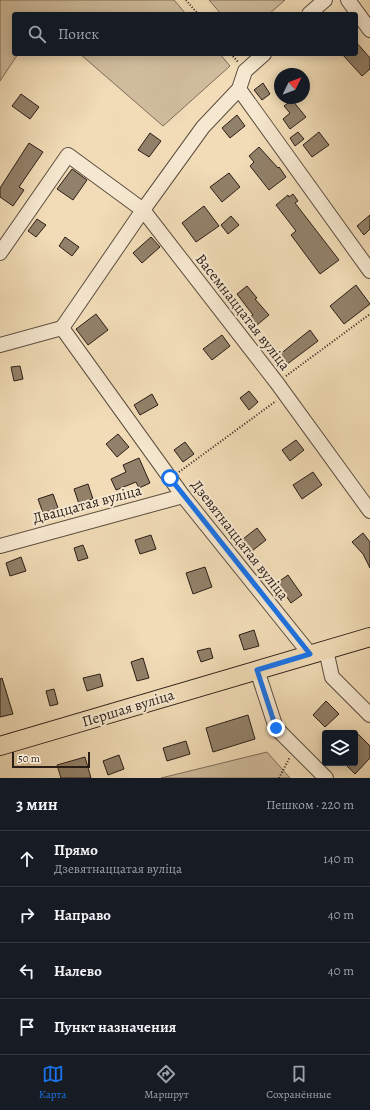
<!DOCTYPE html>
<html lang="ru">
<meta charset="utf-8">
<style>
body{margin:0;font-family:Alegreya,serif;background:#242831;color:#f1f3f6}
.controls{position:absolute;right:12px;bottom:12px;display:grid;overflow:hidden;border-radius:4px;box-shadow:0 2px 10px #0003}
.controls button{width:36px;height:36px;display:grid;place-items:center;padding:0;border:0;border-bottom:1px solid #363941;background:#171b24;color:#f1f3f6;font:20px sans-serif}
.compass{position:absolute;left:274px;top:68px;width:36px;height:36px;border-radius:50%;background:#171b24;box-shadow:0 2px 10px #0003;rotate:47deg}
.scale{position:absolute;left:12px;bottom:10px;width:78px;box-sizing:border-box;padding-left:4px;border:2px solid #2b1e17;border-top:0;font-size:11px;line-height:14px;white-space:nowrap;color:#2b1e17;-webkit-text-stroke:3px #f6e8d0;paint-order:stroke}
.stop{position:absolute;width:12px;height:12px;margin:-9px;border:3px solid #1a73e8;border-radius:50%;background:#fff}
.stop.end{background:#1a73e8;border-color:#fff;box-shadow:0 1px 4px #0008}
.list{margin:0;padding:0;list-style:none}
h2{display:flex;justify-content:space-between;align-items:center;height:52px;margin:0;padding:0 16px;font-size:17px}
h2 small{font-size:13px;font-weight:400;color:#9ea1a6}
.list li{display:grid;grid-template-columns:26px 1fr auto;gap:12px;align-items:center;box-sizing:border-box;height:56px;padding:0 16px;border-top:1px solid #363941}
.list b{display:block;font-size:15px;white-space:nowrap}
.list p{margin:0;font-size:13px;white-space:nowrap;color:#9ea1a6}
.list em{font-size:13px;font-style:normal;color:#9ea1a6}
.icon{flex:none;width:22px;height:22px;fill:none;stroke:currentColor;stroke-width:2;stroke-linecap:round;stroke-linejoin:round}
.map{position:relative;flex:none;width:370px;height:778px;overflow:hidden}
.search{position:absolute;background:#171b24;box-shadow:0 2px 10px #0003;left:12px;right:12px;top:12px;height:44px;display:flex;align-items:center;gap:10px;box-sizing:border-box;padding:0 14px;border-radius:4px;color:#9ea1a6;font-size:15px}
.sheet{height:276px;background:#171b24}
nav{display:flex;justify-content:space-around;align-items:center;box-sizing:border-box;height:56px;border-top:1px solid #363941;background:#171b24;font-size:11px;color:#9ea1a6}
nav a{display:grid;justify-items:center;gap:2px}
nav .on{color:#1a73e8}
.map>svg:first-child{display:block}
.green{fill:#cfbc9c;stroke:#7d6d5a}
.building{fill:#92816a;stroke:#2b1e17}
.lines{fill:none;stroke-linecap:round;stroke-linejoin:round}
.minor-casing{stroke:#5c4e3f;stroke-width:16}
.major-casing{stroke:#2b1e17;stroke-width:20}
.path{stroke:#2b1e17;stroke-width:2;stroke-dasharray:1 2;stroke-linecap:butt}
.minor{stroke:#f6e8d0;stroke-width:14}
.major{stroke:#f1dcb7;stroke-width:18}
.route{stroke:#1a73e8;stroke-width:5}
.labels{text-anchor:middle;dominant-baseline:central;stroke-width:4;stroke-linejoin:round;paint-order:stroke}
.street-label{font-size:15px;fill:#2b1e17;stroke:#f6e8d0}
</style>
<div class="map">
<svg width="370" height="778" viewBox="0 0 370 778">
<rect width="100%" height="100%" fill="#f1dcb7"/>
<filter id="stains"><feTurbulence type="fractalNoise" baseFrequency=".005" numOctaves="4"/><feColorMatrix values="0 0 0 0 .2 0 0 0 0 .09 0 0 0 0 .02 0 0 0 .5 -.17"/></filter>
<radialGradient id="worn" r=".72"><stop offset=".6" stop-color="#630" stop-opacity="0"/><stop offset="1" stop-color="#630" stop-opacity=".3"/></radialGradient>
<g class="green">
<path d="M0 0H174L186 14H14V54H18L0 81Z"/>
<path d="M209 0H285L269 14H221Z"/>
<path d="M80 54H220L230 66 163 126Z"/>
<path d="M267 752 290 778H161Z"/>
</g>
<g class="building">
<path d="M356 42 370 58V69L362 76 342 54H356Z"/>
<path d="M263 83 270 94 262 100 254 90Z"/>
<path d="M21 94 39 107 30 119 12 106Z"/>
<path d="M292 100 306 117 290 129 283 119 290 113 284 106Z"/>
<path d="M237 115 245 126 230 138 222 128Z"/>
<path d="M298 132 304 139 295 146 290 138Z"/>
<path d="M319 132 329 145 312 157 303 145Z"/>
<path d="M150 133 161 141 149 157 138 150Z"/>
<path d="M29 143 43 152 19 187 24 190 13 206 0 197V188Z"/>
<path d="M259 147 278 168 279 167 286 177 269 190 250 166 254 162 249 156Z"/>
<path d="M72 169 87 180 73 200 57 189Z"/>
<path d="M229 173 240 187 222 202 210 187Z"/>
<path d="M293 194 298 201 295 203 339 260 320 274 291 235 296 231 276 205 288 195 289 197Z"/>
<path d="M204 206 219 226 196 242 182 223Z"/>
<path d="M370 215V229L364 235 357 226Z"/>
<path d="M231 216 239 225 228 234 221 225Z"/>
<path d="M37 219 46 225 36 237 28 231Z"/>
<path d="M65 237 79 247 72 256 59 246Z"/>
<path d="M151 237 160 247 142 263 133 253Z"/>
<path d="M356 285 370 304 344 324 330 306Z"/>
<path d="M247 286 257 298 255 299 269 315 257 325 250 317 253 315 237 294Z"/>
<path d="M96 314 108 330 88 345 76 329Z"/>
<path d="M310 330 318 341 286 365 279 355Z"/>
<path d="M222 335 230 346 212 360 203 349Z"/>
<path d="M20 366 23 379 14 381 11 367Z"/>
<path d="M249 391 258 402 249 410 240 398Z"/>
<path d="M152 394 158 405 140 415 134 405Z"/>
<path d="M118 434 129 447 117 457 106 444Z"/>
<path d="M296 440 304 450 290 461 282 450Z"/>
<path d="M185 442 194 454 183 462 174 450Z"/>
<path d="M139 458 150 483 139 488 136 482 116 490 111 479 126 472 123 465Z"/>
<path d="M313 472 322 485 302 499 293 485Z"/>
<path d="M88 484 93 499 79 504 74 489Z"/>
<path d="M53 494 58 508 43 513 38 499Z"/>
<path d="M257 528 266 540 252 551 243 539Z"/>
<path d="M363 533 370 542V568L363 554 352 542Z"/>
<path d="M151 535 156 549 140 554 135 540Z"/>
<path d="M83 545 88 558 78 561 74 548Z"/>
<path d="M21 557 26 571 10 576 6 563Z"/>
<path d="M205 567 212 587 193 594 186 573Z"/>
<path d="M288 575 302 595 291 603 277 583Z"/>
<path d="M254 630 259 646 244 650 239 635Z"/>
<path d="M210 648 213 658 201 662 197 651Z"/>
<path d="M143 658 149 678 137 681 131 662Z"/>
<path d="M100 674 103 686 87 691 83 678Z"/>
<path d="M2 678 13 714 0 717V679Z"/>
<path d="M54 689 58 704 50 706 46 691Z"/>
<path d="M326 701 339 714 325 727 313 715Z"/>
<path d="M248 715 255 739 213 752 206 728Z"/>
<path d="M355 731 370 746V758L355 774 344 763H355Z"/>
<path d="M186 741 190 754 167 761 163 748Z"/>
<path d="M119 755 124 769 108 775 103 761Z"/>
<path d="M85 757 91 778H61L57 765Z"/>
</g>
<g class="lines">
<defs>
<g id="minor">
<path d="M348 0 370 30"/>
<path d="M309 14 325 0"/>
<path d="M239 89 370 271"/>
<path d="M0 253 68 155 143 210 277 383 370 511"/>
<path d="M62 328 183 496 310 654"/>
<path d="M62 328 143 210 203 127 239 89 245 71 264 54"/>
<path d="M0 345 62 328"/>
<path d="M0 546 183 496"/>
<path d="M326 650 332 677 370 715"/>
<path d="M257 670 276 728 326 778"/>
</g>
<path id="major" d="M0 746 370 637"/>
</defs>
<use href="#minor" class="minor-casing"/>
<use href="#major" class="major-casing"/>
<g class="path">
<path d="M186 0 198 14"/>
<path d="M231 54 238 62"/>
<path d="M286 376 370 314"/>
<path d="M179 472 276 401"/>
<path d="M279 778 290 757"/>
</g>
<use href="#minor" class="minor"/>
<use href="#major" class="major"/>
</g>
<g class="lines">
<path class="route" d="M170 478 310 654 257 670 276 728"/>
</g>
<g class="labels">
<g class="street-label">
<text transform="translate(243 312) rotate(52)">Васемнаццатая вуліца</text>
<text transform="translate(87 504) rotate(-15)">Дваццатая вуліца</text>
<text transform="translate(240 540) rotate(52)">Дзевятнаццатая вуліца</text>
<text transform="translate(128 708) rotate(-17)">Першая вуліца</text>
</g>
</g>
<rect width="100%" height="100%" filter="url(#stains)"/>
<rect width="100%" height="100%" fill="url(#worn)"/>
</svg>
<div class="controls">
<button><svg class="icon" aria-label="layers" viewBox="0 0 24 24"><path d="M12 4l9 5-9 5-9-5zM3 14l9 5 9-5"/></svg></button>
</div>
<svg class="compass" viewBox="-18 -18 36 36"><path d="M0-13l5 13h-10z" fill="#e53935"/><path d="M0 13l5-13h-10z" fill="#9ea1a6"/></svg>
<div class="scale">50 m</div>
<div class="stop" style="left:170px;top:478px"></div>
<div class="stop end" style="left:276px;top:728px"></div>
<div class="search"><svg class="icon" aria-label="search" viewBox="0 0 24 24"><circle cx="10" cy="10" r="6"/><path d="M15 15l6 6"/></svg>Поиск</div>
</div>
<section class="sheet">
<h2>3 мин<small>Пешком · 220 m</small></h2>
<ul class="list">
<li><svg class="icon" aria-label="ahead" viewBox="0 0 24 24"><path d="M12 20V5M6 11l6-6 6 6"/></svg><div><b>Прямо</b><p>Дзевятнаццатая вуліца</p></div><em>140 m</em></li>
<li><svg class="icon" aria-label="right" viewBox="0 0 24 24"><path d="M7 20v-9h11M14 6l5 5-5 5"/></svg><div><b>Направо</b></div><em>40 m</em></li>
<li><svg class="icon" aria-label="left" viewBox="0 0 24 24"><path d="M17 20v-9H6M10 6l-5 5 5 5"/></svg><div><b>Налево</b></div><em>40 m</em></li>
<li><svg class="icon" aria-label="arrive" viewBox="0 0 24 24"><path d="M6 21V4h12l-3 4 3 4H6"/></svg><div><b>Пункт назначения</b></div></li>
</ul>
</section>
<nav>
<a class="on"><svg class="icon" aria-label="map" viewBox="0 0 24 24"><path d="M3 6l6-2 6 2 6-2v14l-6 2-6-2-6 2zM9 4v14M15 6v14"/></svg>Карта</a>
<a><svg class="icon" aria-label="directions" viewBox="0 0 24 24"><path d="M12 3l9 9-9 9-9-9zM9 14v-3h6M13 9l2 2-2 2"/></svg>Маршрут</a>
<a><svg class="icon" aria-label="saved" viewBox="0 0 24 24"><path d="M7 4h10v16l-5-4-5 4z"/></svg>Сохранённые</a>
</nav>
